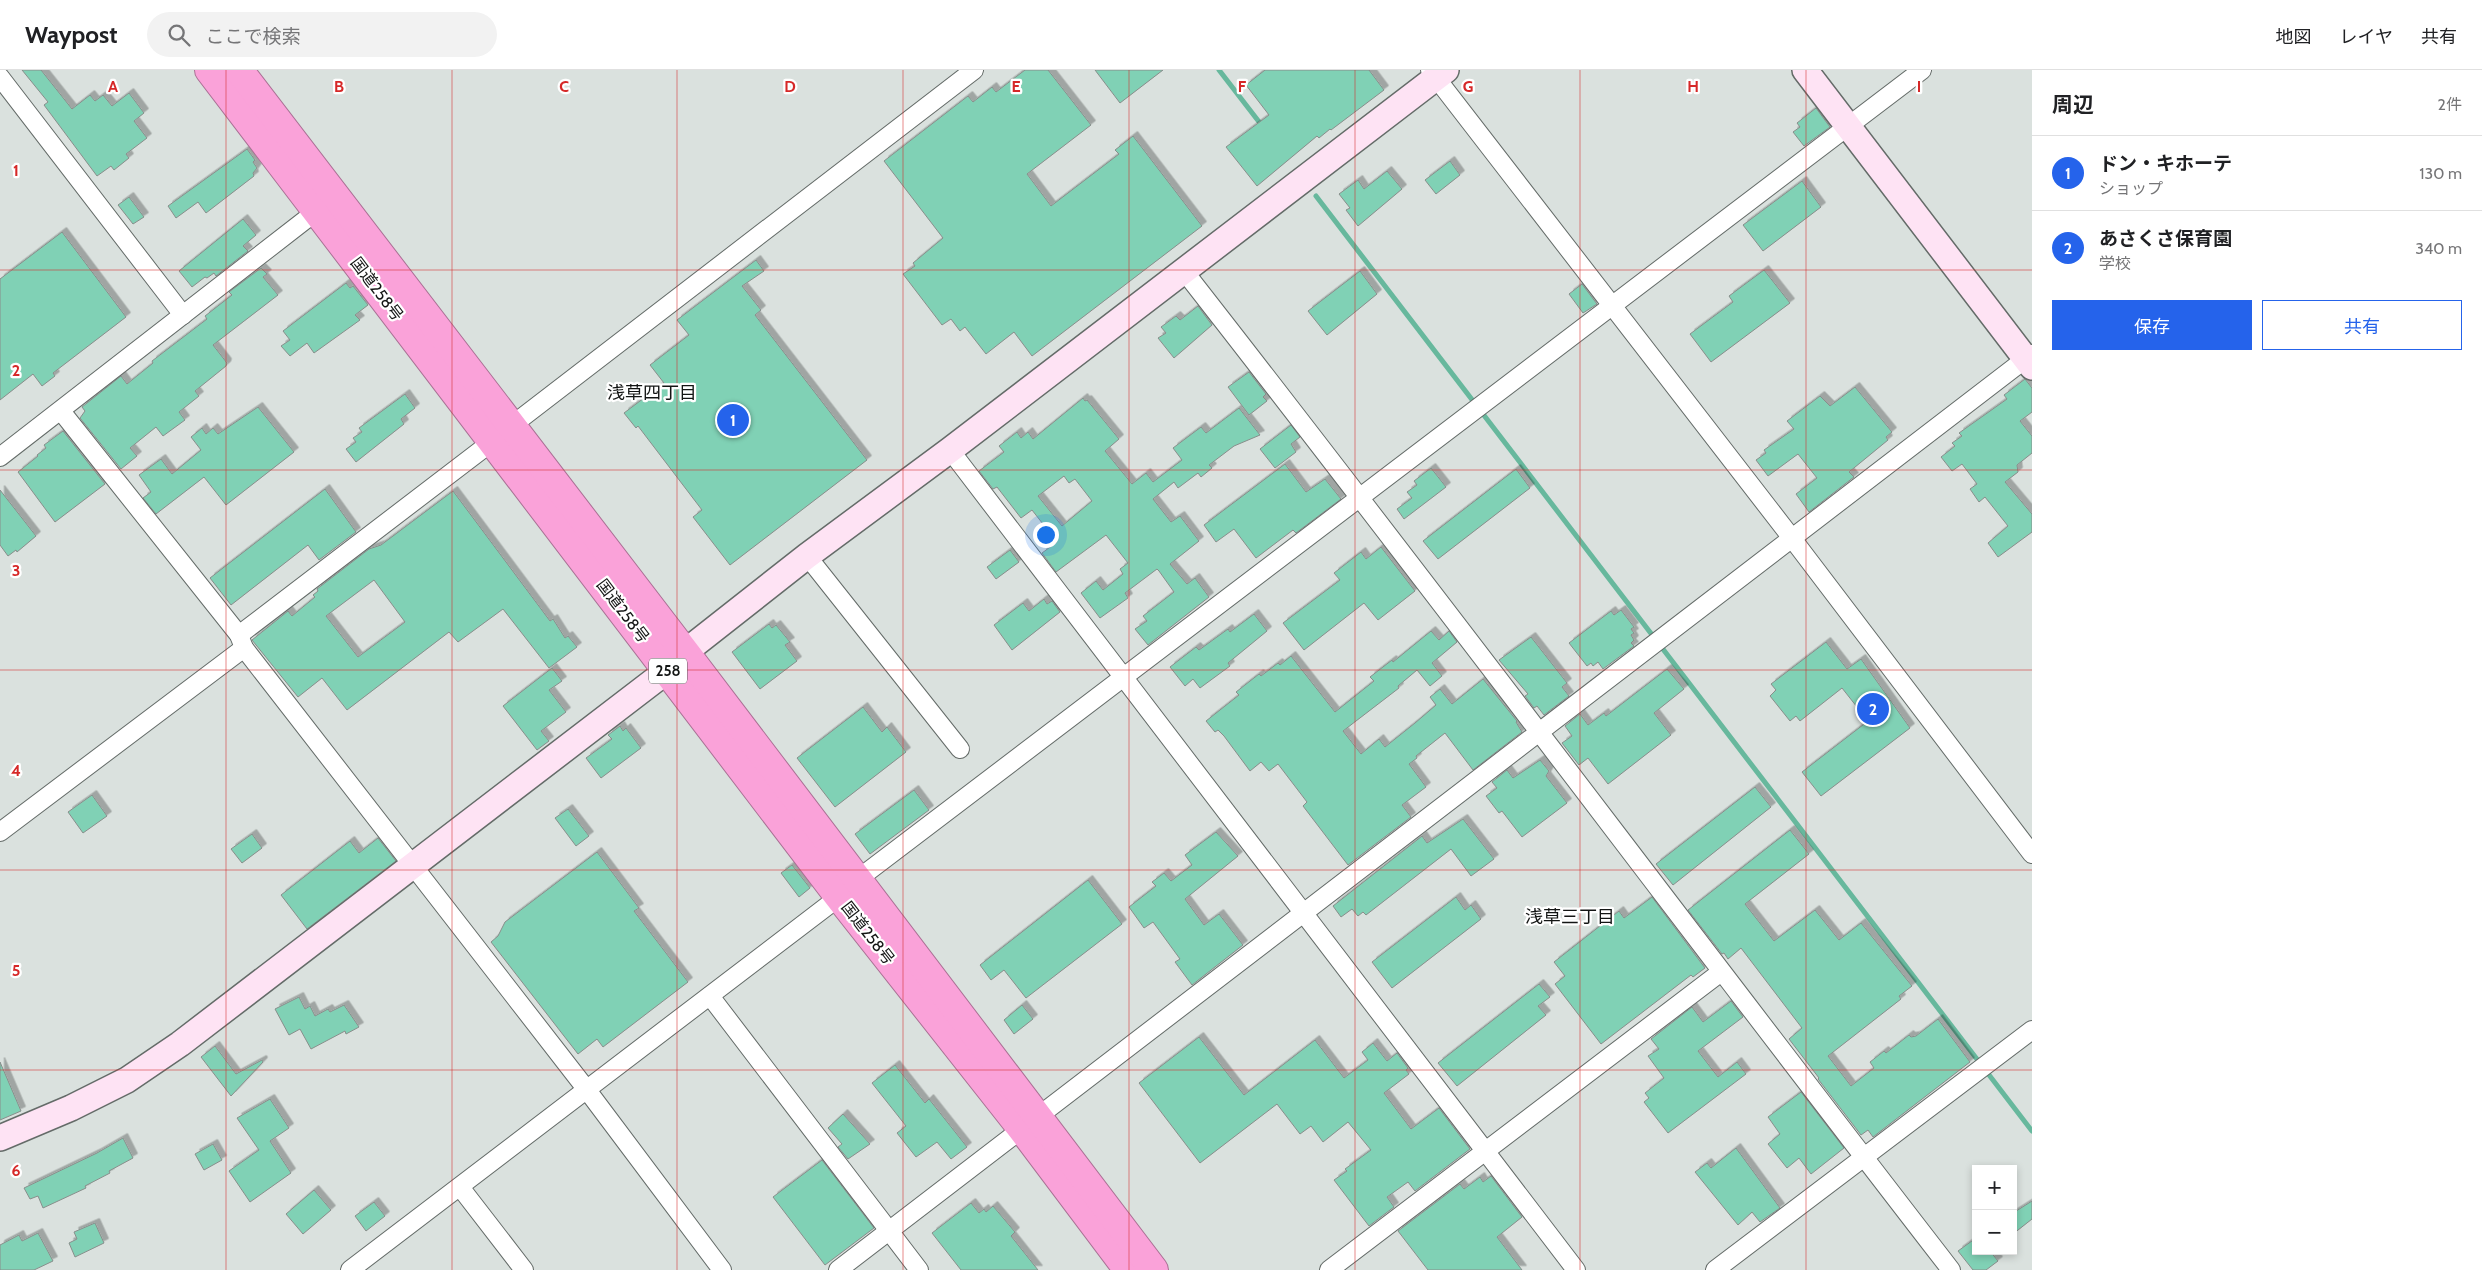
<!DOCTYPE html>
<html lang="ja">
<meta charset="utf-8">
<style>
body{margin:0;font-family:Cabin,"Noto Sans JP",sans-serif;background:#f2f2f2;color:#202124}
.controls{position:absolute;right:15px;bottom:15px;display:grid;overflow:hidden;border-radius:0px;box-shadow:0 2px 8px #0003}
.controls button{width:45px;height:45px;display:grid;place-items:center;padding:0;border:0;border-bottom:1px solid #e0e0e0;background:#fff;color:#202124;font:25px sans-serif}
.you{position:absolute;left:1045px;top:464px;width:18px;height:18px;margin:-12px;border:4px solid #fff;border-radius:50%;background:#1a73e8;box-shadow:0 0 0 8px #1a73e833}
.badge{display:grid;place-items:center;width:32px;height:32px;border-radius:50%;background:#2563eb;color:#fff;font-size:16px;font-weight:700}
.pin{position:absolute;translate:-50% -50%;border:2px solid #fff;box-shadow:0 1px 5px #0006}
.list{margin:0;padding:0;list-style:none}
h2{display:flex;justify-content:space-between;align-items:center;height:65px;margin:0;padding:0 20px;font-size:21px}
h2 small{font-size:16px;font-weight:400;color:#757577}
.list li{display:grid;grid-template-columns:32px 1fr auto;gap:15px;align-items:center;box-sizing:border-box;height:75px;padding:0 20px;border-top:1px solid #e0e0e0}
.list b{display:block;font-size:19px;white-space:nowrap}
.list p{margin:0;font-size:16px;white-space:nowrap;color:#757577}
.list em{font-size:16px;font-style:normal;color:#757577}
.actions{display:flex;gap:10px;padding:15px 20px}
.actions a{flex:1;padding:11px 0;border:1px solid #2563eb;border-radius:0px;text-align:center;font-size:18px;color:#2563eb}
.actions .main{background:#2563eb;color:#fff}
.icon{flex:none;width:28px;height:28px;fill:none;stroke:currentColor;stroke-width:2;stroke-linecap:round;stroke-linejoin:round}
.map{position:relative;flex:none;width:2032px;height:1200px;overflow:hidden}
header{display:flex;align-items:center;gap:30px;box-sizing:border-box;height:70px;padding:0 25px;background:#fff;border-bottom:1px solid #e0e0e0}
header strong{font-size:24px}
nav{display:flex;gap:28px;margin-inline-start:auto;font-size:18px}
.search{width:350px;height:45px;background:#f2f2f2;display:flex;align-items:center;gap:12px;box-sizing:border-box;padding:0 18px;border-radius:28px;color:#757577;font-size:19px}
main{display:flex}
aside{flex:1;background:#fff}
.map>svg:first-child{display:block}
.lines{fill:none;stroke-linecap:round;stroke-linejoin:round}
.stream{stroke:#67b89d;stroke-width:5}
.building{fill:#80d1b5;stroke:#888e8b;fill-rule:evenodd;filter:url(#shadow)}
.street-casing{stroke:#646b68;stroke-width:20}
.secondary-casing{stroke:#646b68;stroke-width:28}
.highway-casing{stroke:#a97194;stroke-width:30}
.street{stroke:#fff;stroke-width:18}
.secondary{stroke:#fee3f4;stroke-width:25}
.highway{stroke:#faa2d9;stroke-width:28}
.grid{fill:none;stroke:#d62828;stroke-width:1;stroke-opacity:0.55}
.labels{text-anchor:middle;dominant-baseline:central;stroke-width:4.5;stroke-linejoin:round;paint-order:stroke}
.shield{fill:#fff;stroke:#5a5b5a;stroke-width:1}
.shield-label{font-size:15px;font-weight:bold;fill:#131514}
.street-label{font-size:16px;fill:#131514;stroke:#fff}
.neighbourhood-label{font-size:18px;fill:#131514;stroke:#fff}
.grid-label{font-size:16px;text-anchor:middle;font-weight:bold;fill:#d62828;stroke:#fff;stroke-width:4.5;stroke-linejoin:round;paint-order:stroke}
</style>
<header>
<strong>Waypost</strong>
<div class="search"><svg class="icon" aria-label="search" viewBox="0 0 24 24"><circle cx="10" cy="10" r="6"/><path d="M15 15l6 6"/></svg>ここで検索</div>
<nav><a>地図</a><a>レイヤ</a><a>共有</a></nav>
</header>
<main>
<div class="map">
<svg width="2032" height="1200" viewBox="0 0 2032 1200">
<defs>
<filter id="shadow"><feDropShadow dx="4.5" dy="-4.5" stdDeviation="0" flood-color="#0004"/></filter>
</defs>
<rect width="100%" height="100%" fill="#dae1de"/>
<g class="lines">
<g class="stream">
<path d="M1219 0 1263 57"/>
<path d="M1316 126 2032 1061"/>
</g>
</g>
<g class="building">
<path d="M22 0H41L72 39 90 25 95 31 103 25 112 36 129 23 144 43 134 51 147 68 126 84 129 88 114 100 111 96 97 106 44 35 48 32Z"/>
<path d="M1025 0H1048L1091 55 1027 104 1051 136 1119 84 1115 80 1133 66 1202 156 1032 286 1014 262 986 284 965 257 960 261 951 249 942 255 903 204 915 196 913 193 943 168 884 91 968 26 973 32 992 17 996 22Z"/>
<path d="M1095 0H1163L1120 33Z"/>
<path d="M1265 0H1369L1384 20 1331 60 1330 59 1319 68 1317 66 1257 116 1226 77 1269 45 1246 15Z"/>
<path d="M1816 38 1830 57 1804 76 1793 62 1800 57 1797 53Z"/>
<path d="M247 79 255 90 253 92 257 98 253 103 254 106 206 143 198 132 176 148 168 136Z"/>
<path d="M1450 91 1460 105 1436 124 1425 110Z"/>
<path d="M1387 101 1402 119 1358 156 1346 140 1350 138 1339 124 1358 110 1364 119Z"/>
<path d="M1802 111 1821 137 1763 181 1743 155Z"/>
<path d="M129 127 144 147 133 154 118 135Z"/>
<path d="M243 149 256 165 243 176 248 181 216 206 214 203 207 208 205 207 192 217 179 201Z"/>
<path d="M62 162 126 247 53 303 55 306 42 316 33 304 0 330V209Z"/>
<path d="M756 190 764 201 742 216 761 240 755 245 867 390 730 495 693 447 702 440 638 356 636 358 624 343 664 313 650 295 689 265 677 250Z"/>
<path d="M261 198 267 204 263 207 278 225 213 275 227 293 226 296 195 321 199 326 179 342 185 350 163 366 156 357 130 378 137 386 121 399 80 348 85 341 82 337 121 306 127 314 153 293 152 291 207 249 205 246 232 225 229 222Z"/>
<path d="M1764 200 1790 233 1711 292 1690 264 1733 232 1729 226Z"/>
<path d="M1360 201 1377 224 1327 265 1308 241Z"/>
<path d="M346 213 350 218 353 216 368 235 355 245 360 250 314 283 307 273 290 286 281 276 290 270 283 261Z"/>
<path d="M1582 214 1597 234 1583 243 1569 224Z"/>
<path d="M1198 236 1212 255 1174 288 1158 268 1166 263 1161 257 1176 246 1180 250Z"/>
<path d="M1249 302 1266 324 1263 327 1267 331 1249 345 1228 317Z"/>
<path d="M2025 309 2032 318V342L2020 351 2032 366V383L2017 395 2018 402 2005 412 2032 444V462L1998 487 1988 473 2008 456 1985 427 1979 432 1970 419 1977 414 1962 394 1952 401 1941 387 1955 376 1952 373 1962 366 1959 363 2007 329 2004 325Z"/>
<path d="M1855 317 1892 362 1886 367 1888 370 1849 402 1854 407 1809 442 1796 424 1817 408 1798 384 1768 406 1756 390 1766 383 1764 380 1794 359 1787 351 1820 326 1830 336Z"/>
<path d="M405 324 415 338 401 349 404 354 356 392 346 379 356 372 353 368 362 362 359 358Z"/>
<path d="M1083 328 1085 331 1087 330 1119 369 1105 381 1132 414 1146 403 1153 412 1182 390 1173 378 1201 357 1206 363 1239 338 1260 365 1234 376 1209 395 1212 398 1201 407 1198 403 1178 418 1174 412 1153 429 1171 452 1180 446 1199 471 1170 494 1187 514 1195 508 1209 527 1148 575 1135 559 1147 551 1143 546 1174 522 1159 501 1157 499 1125 523 1128 528 1100 548 1081 523 1096 511 1103 520 1123 504 1120 499 1128 493 1106 465 1056 502 1042 483 1057 472 1032 440 1021 448 997 417 993 419 979 401 1004 382 999 376 1017 362 1021 368 1028 362 1033 369ZM1064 406 1069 413 1075 409 1092 431 1062 456 1038 426Z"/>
<path d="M258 337 294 382 226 435 204 407 156 444 143 428 151 422 139 405 161 389 172 404 201 380 191 367 202 358 206 364 213 358 218 364Z"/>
<path d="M1291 355 1300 367 1291 374 1296 382 1275 398 1260 379Z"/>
<path d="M63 361 105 414 55 452 18 402 38 386 37 385 46 378 44 375Z"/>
<path d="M1285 394 1306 422 1325 409 1341 429 1296 463 1293 460 1256 488 1234 459 1216 472 1204 455Z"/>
<path d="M1431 398 1446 417 1404 449 1397 439 1412 428 1407 422 1417 415 1414 411Z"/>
<path d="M1516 399 1530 418 1438 489 1423 471Z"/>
<path d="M325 419 356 462 319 490 308 475 231 535 210 508Z"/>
<path d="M0 420 36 466 17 482 16 480 8 486 0 475Z"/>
<path d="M453 421 550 551 553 549 565 568 568 566 577 577 549 598 503 539 458 572 449 562 347 640 322 608 298 627 252 570 288 541 292 546 315 527 313 525 318 521 317 519 369 479 381 475ZM374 510 405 552 358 587 326 546Z"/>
<path d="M1381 477 1415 521 1378 550 1364 533 1304 580 1283 553 1340 510 1334 503 1361 482 1366 489Z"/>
<path d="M1010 480 1019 492 996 509 987 497Z"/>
<path d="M1044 529 1047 534 1052 531 1060 542 1012 580 994 555 1023 533 1029 541Z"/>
<path d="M1621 540 1634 557 1631 559 1634 563 1631 565 1634 570 1631 573 1634 576 1603 599 1598 592 1593 596 1591 593 1587 596 1569 573 1611 541 1614 545Z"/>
<path d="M1254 544 1267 561 1228 593 1230 596 1200 618 1193 609 1185 616 1170 597 1196 577 1199 580 1228 559 1230 562Z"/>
<path d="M769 554 772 558 776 555 790 572 785 575 797 591 760 619 732 582Z"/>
<path d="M1431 561 1439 570 1449 561 1457 572 1432 593 1442 606 1430 616 1417 600 1398 616 1399 618 1343 661 1361 684 1379 669 1385 677 1415 653 1436 635 1430 627 1440 619 1452 634 1483 609 1517 651 1516 652 1522 662 1473 700 1445 663 1416 686 1417 688 1409 694 1426 717 1402 735 1411 747 1348 795 1303 736 1307 732 1278 694 1269 701 1261 692 1250 701 1224 666 1218 660 1215 662 1206 651 1239 625 1236 622 1259 604 1261 606 1278 593 1280 595 1291 586 1335 642 1374 611 1370 607 1392 590 1393 592Z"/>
<path d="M1531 567 1567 613 1562 617 1569 626 1544 645 1537 636 1534 638 1525 626 1528 624 1499 590Z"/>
<path d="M1826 572 1847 599 1861 589 1910 658 1821 726 1802 702 1868 651 1842 618 1800 651 1796 646 1790 651 1770 626 1776 620 1771 614Z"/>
<path d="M552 598 562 611 549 620 566 642 541 661 549 671 537 680 503 636Z"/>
<path d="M1667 599 1684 619 1654 643 1671 665 1608 714 1588 688 1579 695 1562 673 1572 666 1565 656 1580 644 1588 655 1604 643 1606 646Z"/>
<path d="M863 637 882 662 887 657 906 682 835 737 797 688Z"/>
<path d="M620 656 623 661 626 658 641 678 601 708 586 688 612 669 608 665Z"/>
<path d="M1540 690 1549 701 1546 706 1567 733 1522 767 1502 741 1499 743 1486 726 1497 718 1492 712 1507 700 1513 708Z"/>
<path d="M1755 717 1771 737 1673 815 1656 794Z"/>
<path d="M914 720 929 740 870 784 855 764Z"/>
<path d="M92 725 107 746 83 763 68 742Z"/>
<path d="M568 739 589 766 576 776 555 748Z"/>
<path d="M1463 749 1494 789 1471 806 1451 779 1366 845 1363 842 1358 846 1352 839 1341 847 1333 836 1422 766 1427 773Z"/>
<path d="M1790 760 1809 784 1745 834 1774 871 1815 840 1839 870 1861 853 1912 916 1899 926 1901 929 1828 986 1851 1016 1874 998 1870 992 1884 981 1886 983 1909 965 1911 967 1916 966 1938 949 1970 992 1873 1067 1868 1060 1861 1065 1818 1009 1819 1008 1789 969 1802 958 1741 878 1728 889 1724 883 1722 884 1688 840Z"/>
<path d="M1216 762 1238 786 1185 829 1204 855 1219 844 1243 875 1192 915 1175 892 1180 889 1153 852 1144 858 1129 837 1156 816 1152 812 1164 803 1171 811 1192 795 1185 785Z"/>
<path d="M252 764 262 778 242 793 231 779Z"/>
<path d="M378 768 396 791 307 859 281 825 350 771 359 783Z"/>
<path d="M597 782 639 838 634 841 688 912 603 977 597 969 578 984 491 872 498 866 505 852Z"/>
<path d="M792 795 810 818 799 827 781 803Z"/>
<path d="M1088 810 1122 854 1026 928 1004 900 991 910 980 895Z"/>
<path d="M1456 827 1465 840 1471 835 1481 849 1392 918 1372 892Z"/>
<path d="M1652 827 1705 898 1693 907 1691 905 1601 974 1555 914 1565 906 1554 892 1619 841 1624 848Z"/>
<path d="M1539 914 1550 927 1538 936 1546 945 1457 1016 1438 993Z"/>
<path d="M299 927 305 939 310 936 315 946 328 939 330 942 344 935 359 957 346 964 345 961 311 979 300 959 289 965 275 939Z"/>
<path d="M1731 931 1743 947 1698 981 1718 1007 1737 992 1746 1004 1668 1063 1644 1032 1649 1028 1645 1023 1664 1008 1648 986 1659 979 1651 969 1692 937 1703 952Z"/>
<path d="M1022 935 1033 949 1014 964 1004 950Z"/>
<path d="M1199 967 1244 1025 1315 970 1344 1008 1368 990 1362 982 1373 973 1387 991 1397 983 1408 998 1406 1000 1409 1004 1384 1023 1411 1059 1439 1038 1470 1079 1415 1121 1408 1112 1387 1127 1394 1137 1369 1156 1334 1110 1347 1101 1345 1099 1371 1080 1348 1052 1323 1072 1311 1056 1300 1064 1277 1034 1200 1093 1139 1013Z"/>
<path d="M215 976 236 1004 262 990 263 992 231 1026 201 987Z"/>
<path d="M0 992 21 1041 0 1050Z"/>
<path d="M895 995 925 1033 929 1029 967 1077 951 1089 937 1072 916 1087 897 1063 906 1056 872 1013Z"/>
<path d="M1801 1022 1844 1078 1811 1104 1799 1088 1787 1098 1768 1074 1780 1064 1768 1047Z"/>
<path d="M270 1029 289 1058 270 1071 291 1103 250 1132 229 1101 259 1080 237 1048Z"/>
<path d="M843 1044 870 1074 848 1089 838 1077 842 1074 828 1058Z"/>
<path d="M123 1068 133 1088 109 1101 110 1103 85 1116 86 1118 43 1138 38 1126 30 1129 24 1118 97 1083Z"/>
<path d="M213 1074 222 1090 204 1100 195 1084Z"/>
<path d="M1736 1078 1780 1138 1760 1152 1752 1142 1738 1155 1695 1102 1707 1093 1711 1098Z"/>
<path d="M822 1090 874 1158 825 1195 773 1127Z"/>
<path d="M1491 1106 1522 1147 1497 1167 1522 1200H1428L1398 1161 1460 1114 1464 1119 1480 1107 1483 1112Z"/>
<path d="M314 1120 331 1140 303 1164 286 1144Z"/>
<path d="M2032 1131V1149L2013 1164V1143Z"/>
<path d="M374 1132 385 1146 366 1161 355 1146Z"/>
<path d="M971 1133 979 1143 984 1139 986 1142 993 1136 1015 1162 1011 1166 1038 1200H961L932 1163Z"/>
<path d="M95 1153 104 1173 75 1187 69 1173 77 1169 74 1162Z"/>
<path d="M38 1163 53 1191 34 1200H0V1175L19 1165 22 1171Z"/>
<path d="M1976 1168V1181H1990L1998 1191 1986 1200H1973L1958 1181Z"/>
</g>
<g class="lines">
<defs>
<g id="street">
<path d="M1430 0 1791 467 2032 784"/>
<path d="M0 7 183 245"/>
<path d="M1184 201C1443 532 1694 868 1951 1200"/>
<path d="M61 341 239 565 244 578 587 1020 722 1200"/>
<path d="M511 356 974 0"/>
<path d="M950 380 1576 1200"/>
<path d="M0 387 318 140"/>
<path d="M807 486 960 679"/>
<path d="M239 565 493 371"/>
<path d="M0 762 244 578"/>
<path d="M858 809 1922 0"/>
<path d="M710 926 919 1200"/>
<path d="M460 1117 524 1200"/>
<path d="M350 1200 839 827"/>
<path d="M838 1200 2032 284"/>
<path d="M1329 1200 1721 902"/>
<path d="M1715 1200 2032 960"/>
</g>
<g id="secondary">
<path d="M1805 0 2032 297"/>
<path d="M0 1068 71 1038 127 1010 180 974 668 600 685 582 807 486 950 380 1446 0"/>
</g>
<g id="highway">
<path d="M209 0 839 827 1022 1059 1128 1200"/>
<path d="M239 0 685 582 1154 1200"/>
</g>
</defs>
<use href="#street" class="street-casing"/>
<use href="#secondary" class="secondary-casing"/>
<use href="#highway" class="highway-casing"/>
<use href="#street" class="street"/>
<use href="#secondary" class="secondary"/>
<use href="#highway" class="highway"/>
</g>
<path class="grid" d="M226 0V1200M452 0V1200M677 0V1200M903 0V1200M1129 0V1200M1355 0V1200M1580 0V1200M1806 0V1200M0 200H2032M0 400H2032M0 600H2032M0 800H2032M0 1000H2032"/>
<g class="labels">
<rect class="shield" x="649" y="588.5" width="38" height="25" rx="4"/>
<g class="shield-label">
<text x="668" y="601">258</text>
</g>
<g class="street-label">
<text transform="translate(377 219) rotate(53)">国道258号</text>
<text transform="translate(623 541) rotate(53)">国道258号</text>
<text transform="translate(868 863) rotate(52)">国道258号</text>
</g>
<g class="neighbourhood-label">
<text x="652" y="323">浅草四丁目</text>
<text x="1570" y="847">浅草三丁目</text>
</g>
</g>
<g class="grid-label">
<text x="113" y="22">A</text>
<text x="339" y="22">B</text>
<text x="564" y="22">C</text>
<text x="790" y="22">D</text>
<text x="1016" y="22">E</text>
<text x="1242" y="22">F</text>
<text x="1468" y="22">G</text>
<text x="1693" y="22">H</text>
<text x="1919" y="22">I</text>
<text x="16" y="106">1</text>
<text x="16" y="306">2</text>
<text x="16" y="506">3</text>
<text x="16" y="706">4</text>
<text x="16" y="906">5</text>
<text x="16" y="1106">6</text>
</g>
</svg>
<div class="controls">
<button>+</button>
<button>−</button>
</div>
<div class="you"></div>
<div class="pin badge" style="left:733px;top:350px">1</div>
<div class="pin badge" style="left:1873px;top:639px">2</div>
</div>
<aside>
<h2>周辺<small>2件</small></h2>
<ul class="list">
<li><span class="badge">1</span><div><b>ドン・キホーテ</b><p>ショップ</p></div><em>130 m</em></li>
<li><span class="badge">2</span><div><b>あさくさ保育園</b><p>学校</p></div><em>340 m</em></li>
</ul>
<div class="actions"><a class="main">保存</a><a>共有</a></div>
</aside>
</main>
